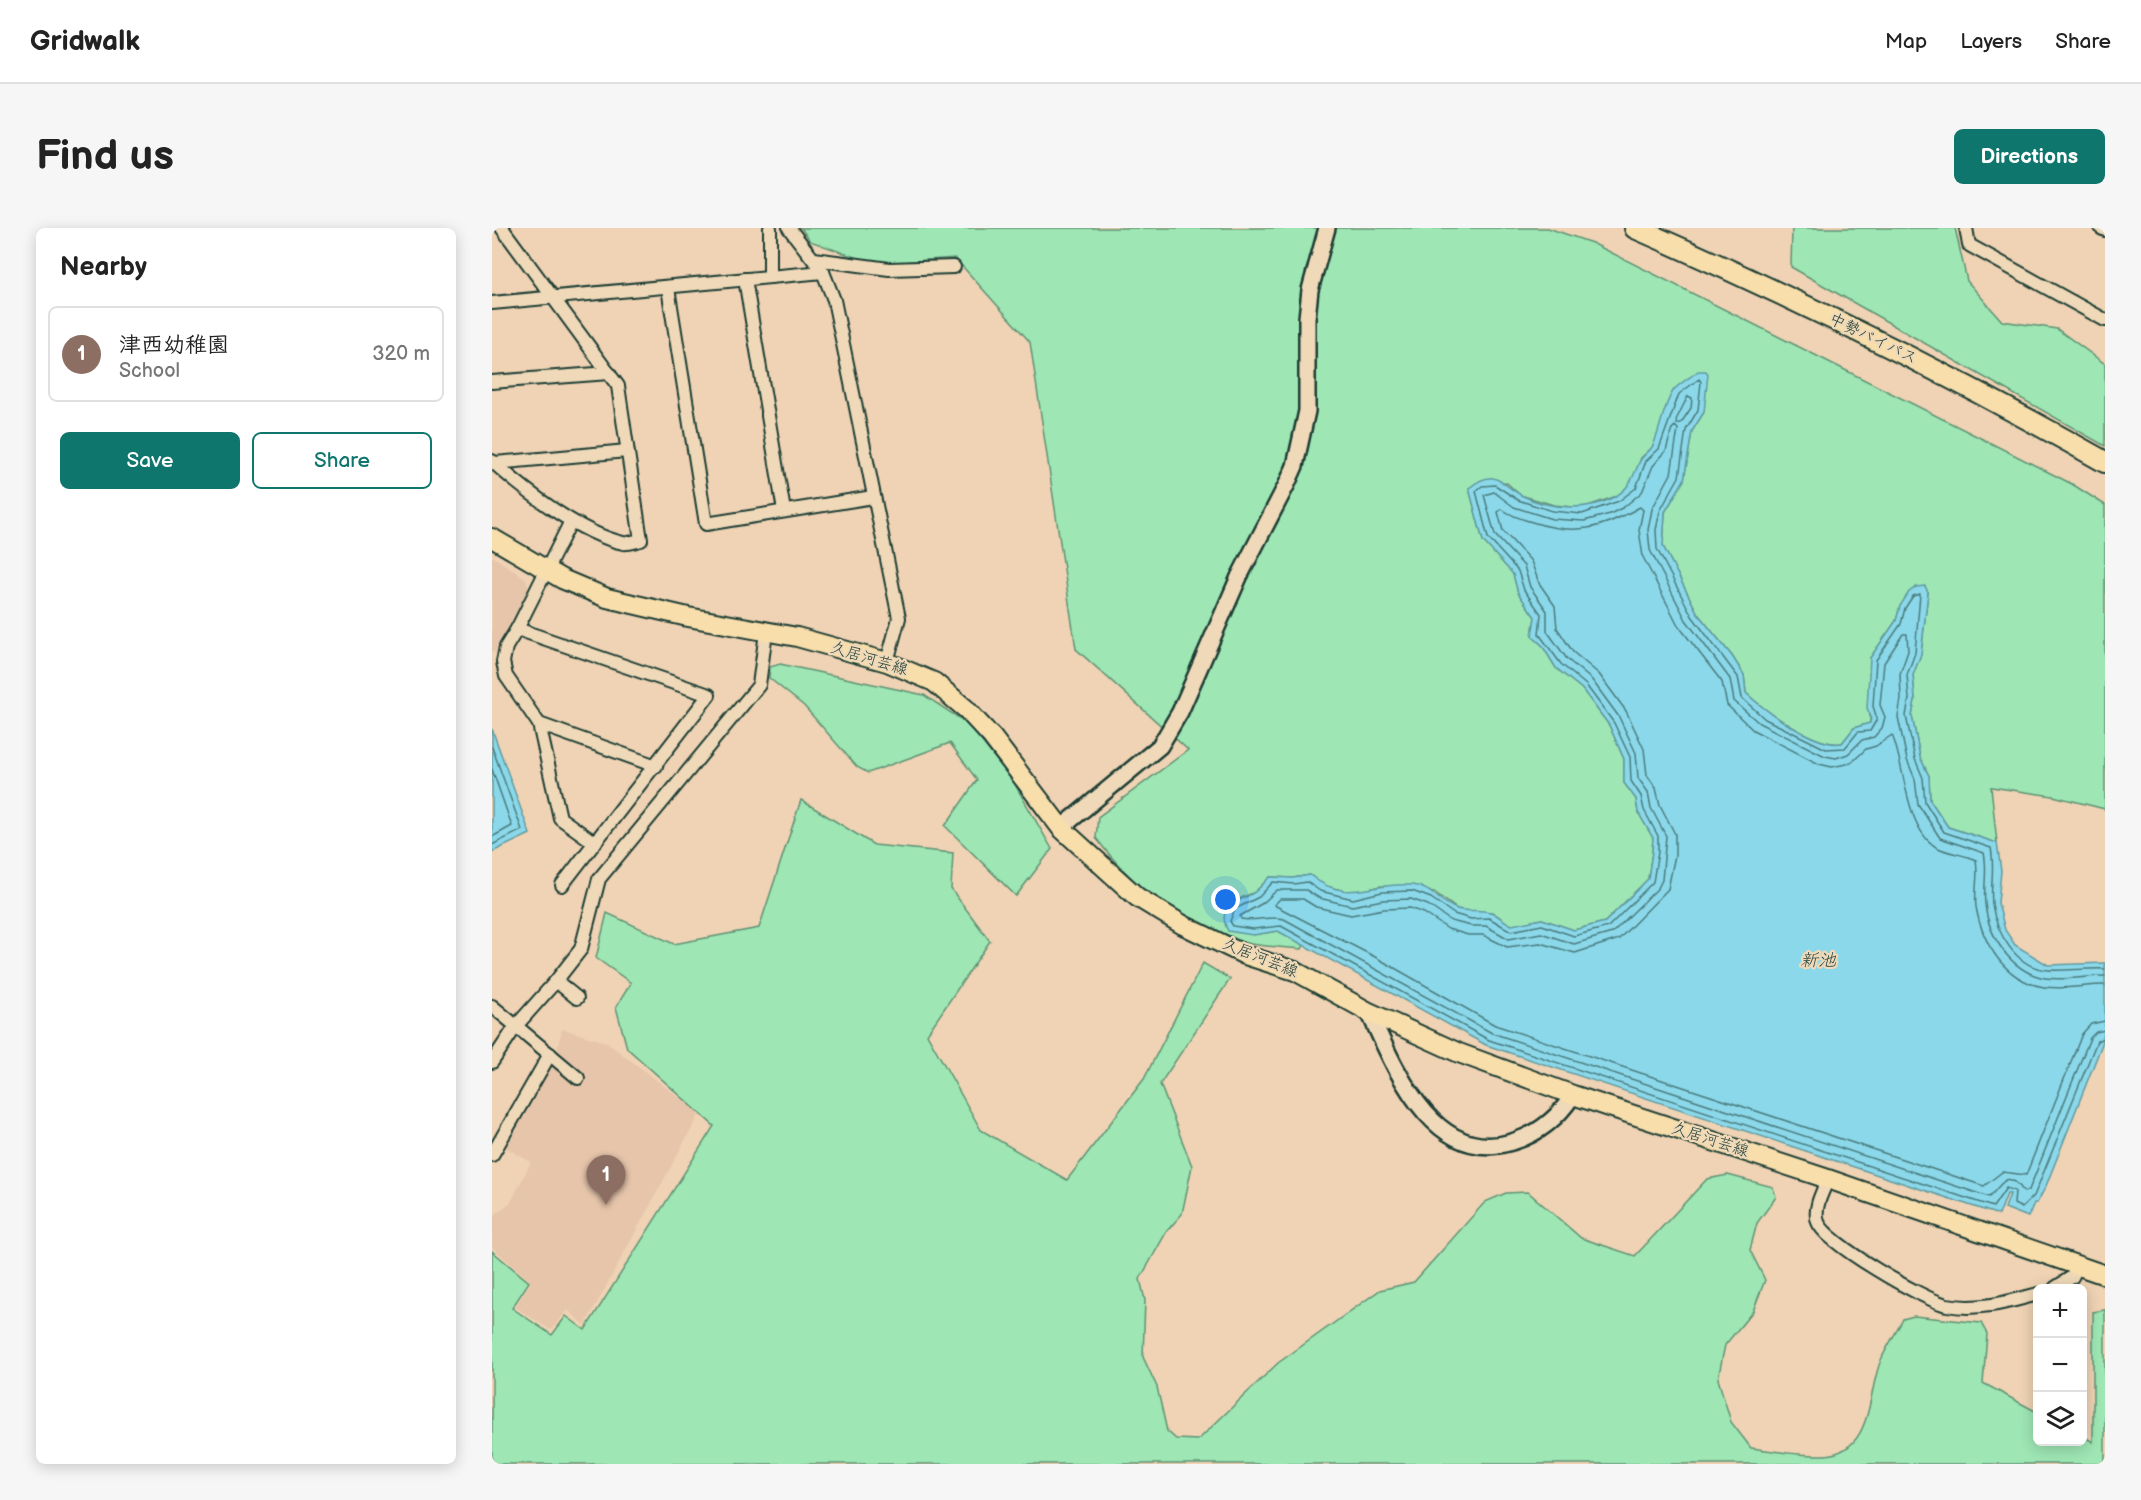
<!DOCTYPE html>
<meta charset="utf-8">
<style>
body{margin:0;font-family:"Balsamiq Sans","Klee One",sans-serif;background:#f6f6f6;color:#222}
.controls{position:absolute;right:18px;bottom:18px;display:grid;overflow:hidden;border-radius:9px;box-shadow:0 3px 15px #0003}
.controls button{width:54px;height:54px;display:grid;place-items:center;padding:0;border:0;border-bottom:2px solid #e0e0e0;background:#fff;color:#222;font:30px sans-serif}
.you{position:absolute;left:734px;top:672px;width:21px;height:21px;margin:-15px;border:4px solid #fff;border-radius:50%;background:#1a73e8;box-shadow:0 0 0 9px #1a73e833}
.badge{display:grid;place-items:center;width:39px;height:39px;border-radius:50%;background:#0f766e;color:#fff;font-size:20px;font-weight:700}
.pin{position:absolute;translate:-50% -50px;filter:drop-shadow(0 2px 3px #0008)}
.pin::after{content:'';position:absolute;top:32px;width:21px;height:18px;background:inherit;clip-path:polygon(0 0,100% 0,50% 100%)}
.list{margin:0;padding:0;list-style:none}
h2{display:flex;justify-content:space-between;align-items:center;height:78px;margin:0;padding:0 24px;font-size:26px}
h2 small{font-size:20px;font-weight:400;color:#767676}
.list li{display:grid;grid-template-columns:39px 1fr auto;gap:18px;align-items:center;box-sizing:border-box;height:96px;margin:0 12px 12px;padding:0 12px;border:2px solid #e0e0e0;border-radius:9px}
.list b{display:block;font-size:22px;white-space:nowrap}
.list p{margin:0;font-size:20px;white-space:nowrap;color:#767676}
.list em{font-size:20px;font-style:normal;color:#767676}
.actions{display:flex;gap:12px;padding:18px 24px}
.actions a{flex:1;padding:14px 0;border:2px solid #0f766e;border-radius:9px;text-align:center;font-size:21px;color:#0f766e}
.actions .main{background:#0f766e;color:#fff}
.icon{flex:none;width:33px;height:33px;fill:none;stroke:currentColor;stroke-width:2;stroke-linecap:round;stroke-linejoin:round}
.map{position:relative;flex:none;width:1613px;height:1236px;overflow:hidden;border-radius:9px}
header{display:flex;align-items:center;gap:36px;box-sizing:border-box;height:84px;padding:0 30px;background:#fff;border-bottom:2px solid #e0e0e0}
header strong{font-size:28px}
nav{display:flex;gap:33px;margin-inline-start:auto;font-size:21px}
.intro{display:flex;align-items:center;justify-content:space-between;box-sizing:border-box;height:144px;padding:0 36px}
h1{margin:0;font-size:42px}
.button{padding:15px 27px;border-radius:9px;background:#0f766e;color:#fff;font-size:21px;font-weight:700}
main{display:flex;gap:36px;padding:0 36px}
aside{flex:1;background:#fff;border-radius:9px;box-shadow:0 3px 15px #0003}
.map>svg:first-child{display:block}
.built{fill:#e6c5aa}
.green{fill:#9ee6b4;stroke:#5e9274;stroke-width:1.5}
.water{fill:#8bd8ea;stroke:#609aa1;stroke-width:1.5}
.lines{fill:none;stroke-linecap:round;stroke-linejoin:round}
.shore{stroke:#4a7b7d;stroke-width:1.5}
.minor-casing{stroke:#1f3d34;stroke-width:16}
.tertiary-casing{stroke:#1f3d34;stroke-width:20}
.primary-casing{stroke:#1f3d34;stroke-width:22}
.trunk-casing{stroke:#1f3d34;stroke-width:24}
.minor{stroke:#efd9b8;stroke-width:12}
.tertiary{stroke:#efd9b8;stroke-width:15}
.primary{stroke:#f8deab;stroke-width:18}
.trunk{stroke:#f8deab;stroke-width:20}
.labels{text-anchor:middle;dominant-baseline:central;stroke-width:4.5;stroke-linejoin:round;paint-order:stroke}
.street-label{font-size:16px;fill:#1f3d34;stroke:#efd9b8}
.water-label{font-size:18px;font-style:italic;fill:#2a4c46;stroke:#efd9b8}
</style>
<header>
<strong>Gridwalk</strong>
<nav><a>Map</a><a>Layers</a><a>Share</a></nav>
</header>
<div class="intro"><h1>Find us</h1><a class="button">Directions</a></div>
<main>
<aside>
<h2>Nearby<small></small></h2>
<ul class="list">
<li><span class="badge" style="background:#8d6e63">1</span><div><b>津西幼稚園</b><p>School</p></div><em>320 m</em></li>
</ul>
<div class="actions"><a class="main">Save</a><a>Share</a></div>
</aside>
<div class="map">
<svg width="1613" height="1236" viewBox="0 0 1613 1236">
<rect width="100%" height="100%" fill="#efd3b4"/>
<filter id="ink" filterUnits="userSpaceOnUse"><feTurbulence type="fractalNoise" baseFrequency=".0167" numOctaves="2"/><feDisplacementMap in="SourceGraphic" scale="12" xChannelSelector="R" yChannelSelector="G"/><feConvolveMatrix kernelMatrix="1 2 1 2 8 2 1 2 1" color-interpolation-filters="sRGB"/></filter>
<g filter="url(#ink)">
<g class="built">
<path d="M0 328 33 350 37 360 7 418 6 426 0 423Z"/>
<path d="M70 801 114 814 208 885 93 1097 76 1082 59 1102 23 1079 39 1054 0 1019V989L19 974 39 934 13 919 59 837 85 859 92 847 65 823Z"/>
</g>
<g class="green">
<path d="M309 0H1056L1100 15 1580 256 1613 277V581L1561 568 1499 559 1505 615 1456 599 1438 572 1437 548 1428 529 1420 488 1423 472 1421 447 1429 426 1436 364 1408 378 1404 393 1378 430V495L1362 500 1350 515C1324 520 1272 482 1254 465L1252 447 1240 428 1206 386 1171 318 1173 284 1192 252 1200 203 1212 184 1190 156 1182 162 1162 218 1149 230 1139 256 1125 268 1090 280 1062 277 1028 267 1015 255 977 260 991 313 1021 346 1026 365 1043 389 1040 408 1050 417 1064 440 1090 461 1117 497 1132 531V555L1144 571 1146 584 1161 610 1160 624 1156 651 1113 694 1082 702 1050 691 1020 698 1000 684 980 685 965 681 942 664 889 658 861 665 830 657 818 647 801 650 778 649 763 664 747 671 761 707 786 703 812 717 810 721C792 719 772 719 755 715 694 702 641 659 604 610L606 589 696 522 584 421 538 114 463 30 382 36 318 13Z"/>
<path d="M1300 0H1463L1475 53 1510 93 1565 101 1613 136V218L1299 39Z"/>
<path d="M288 436 432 467 476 496 522 555 560 621 524 668 453 598 485 552 458 515 376 545 365 539 312 478 277 450 278 439Z"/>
<path d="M309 572 382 617 461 625 459 661 498 713 435 806 489 902 575 952 652 851 711 735 738 751 668 856 700 938 690 986 675 1003 648 1051 653 1072 651 1129 665 1159 675 1203 684 1211 706 1212 786 1135 888 1062 922 1054 993 974 1014 965 1036 964 1089 1010 1143 1028 1215 951 1236 947 1281 959 1284 969 1265 995 1258 1022 1273 1052 1261 1083 1233 1117 1226 1151 1239 1194 1259 1220C1282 1223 1309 1228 1332 1227 1382 1224 1375 1164 1389 1132 1395 1118 1404 1105 1411 1091L1422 1088 1489 1095 1495 1106 1491 1155 1545 1184 1546 1214H1590L1591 1208 1601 1214V1084L1613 1082V1236H0V1023L37 1054 20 1080 60 1107 74 1088 93 1102 222 898 135 820 124 779 139 755 104 730 115 685 182 716 267 700Z"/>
</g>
<g class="water">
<path d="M1206 143H1214L1216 146 1212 184 1200 203 1192 252 1173 284 1171 318 1206 386 1240 428 1252 447 1254 465C1272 482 1324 520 1350 515L1362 500 1378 495 1379 489 1375 480 1378 430 1404 393 1408 378 1417 364 1424 359 1433 358 1436 364 1429 426 1421 447 1423 472 1420 488 1428 529 1437 548 1438 572 1456 599 1505 615 1509 643 1506 675 1513 702 1523 717 1556 737 1613 735V800L1610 816 1554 958 1545 975H1542L1536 989 1513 980 1518 966H1515L1507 987 994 817 786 703 761 707 736 703C722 675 749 675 764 663 769 659 773 653 778 649L801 650 818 647C856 678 879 653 920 657 939 659 948 675 965 681 975 684 993 681 1001 685 1007 688 1013 694 1020 697L1050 691 1082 702 1113 694 1156 651 1160 624 1161 610 1146 584 1144 571 1132 555V531L1117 497 1090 461 1064 440 1050 417 1040 408 1043 389 1026 365 1021 346 991 313 977 260C1004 239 1007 255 1029 267 1056 281 1095 284 1122 269 1138 261 1141 248 1148 233 1151 226 1160 223 1162 215 1169 199 1171 179 1181 163 1186 156 1199 149 1206 143Z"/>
<path d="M0 501 38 606 0 624Z"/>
</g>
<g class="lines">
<g class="shore">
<path d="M1196 168 1200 170 1199 180 1189 195 1185 196 1184 192Z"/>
<path d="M0 519 30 602 0 617"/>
<path d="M0 541 20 598 0 609"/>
<path d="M1613 741C1594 740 1575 743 1557 742 1524 741 1504 704 1500 676 1498 657 1503 641 1499 620L1452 604 1433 574 1431 550 1423 531 1414 488 1417 471 1415 447 1423 425 1428 366 1421 368 1413 380 1409 396 1384 432 1381 478 1385 491 1378 503 1366 504 1353 520 1334 521 1273 491 1250 470 1246 449 1200 388 1165 321 1164 302 1168 283 1187 249 1194 202 1206 182 1209 154 1207 151 1187 166 1167 221 1154 233 1144 260 1127 273 1090 286 1060 283 1026 272 1003 257 990 258 984 263 996 310 1026 343 1032 362 1049 386 1047 406 1069 436 1094 457 1122 495 1138 529 1139 553 1149 568 1152 582 1166 608V624L1161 654 1116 699 1082 708 1050 697 1019 703 997 690 979 691 962 686 939 670 920 663 890 664 861 671 828 663 815 654 802 656 781 654 767 669 743 681 738 693 741 698 761 701 789 698 997 812 1501 979 1514 960 1523 963 1522 976 1530 980 1542 968 1605 813 1613 809"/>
<path d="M1613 748C1594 748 1572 753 1553 750 1519 744 1496 708 1493 676 1491 659 1496 643 1492 625L1448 610 1426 576 1423 551 1415 532 1406 489 1409 471 1408 446 1416 423 1415 406H1411L1392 435 1388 477 1393 489 1390 500 1382 509 1370 512 1356 526 1344 530 1333 528 1267 495 1242 473 1238 451 1194 392 1158 322 1156 302 1160 281 1179 246 1186 201 1183 198 1180 201 1174 223 1161 238 1150 264 1132 279 1118 286 1092 293 1060 291 1022 279 1002 264 992 267 1003 307 1032 338 1038 359 1055 383V403L1075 431 1100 452 1127 489 1144 525 1146 550 1156 564 1159 580 1174 608 1170 652 1166 660 1120 705 1082 716 1049 705 1017 711 994 698H979L959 693 936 677 919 671 891 672 860 678 827 670 814 662H785L771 675 748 688 749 691C764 694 778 687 792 691L1000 805 1497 969C1509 959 1514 938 1532 964L1537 962 1598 810 1604 804 1613 802"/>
<path d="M1613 757C1593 757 1572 762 1552 759 1513 753 1490 715 1484 679 1482 663 1487 648 1484 632 1472 626 1457 626 1444 619 1413 600 1413 537 1400 507L1384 518 1374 521 1359 535 1340 539 1327 536 1261 502 1235 477 1230 454 1186 397 1151 329 1147 302 1151 282 1148 279C1109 301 1084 308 1040 294 1029 291 1019 288 1010 281L1006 284 1011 303 1039 333 1047 355 1063 378 1065 400 1081 424 1107 446 1134 483 1152 521 1155 547 1164 560 1168 577 1183 606V627L1176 661 1127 711 1083 725 1048 715 1015 719 991 707H976L956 701 932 685 918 680 892 681 859 687 824 679 811 671H788L782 677 885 730 1003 797 1492 958 1510 944 1534 947 1590 806 1599 796 1613 793"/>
</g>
<defs>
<g id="minor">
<path d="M278 0V49"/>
<path d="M297 0 331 44 342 72 407 390 395 434"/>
<path d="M1474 0 1477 17 1613 92"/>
<path d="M1609 0 1613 2"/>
<path d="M322 31 397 41 462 39"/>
<path d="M253 51 292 283"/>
<path d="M176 60 214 296 381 269"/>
<path d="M0 75 331 44"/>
<path d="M0 154 117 145"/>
<path d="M0 233C33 263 87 305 131 315 136 316 144 313 149 312L126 158 10 0"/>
<path d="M3 235 135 223"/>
<path d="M25 401 14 419 11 434 14 448 47 496 68 590 103 615"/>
<path d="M47 496 164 538"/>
<path d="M70 657 217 467 25 401 79 293"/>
<path d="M64 753 85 770"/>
<path d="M0 778 24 798 64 753 89 721 107 651 267 457 274 404"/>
<path d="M0 834 24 798 86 850"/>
<path d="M0 927 58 826"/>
<path d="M1336 951C1331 963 1321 980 1326 994 1333 1015 1432 1072 1455 1077 1486 1083 1516 1074 1546 1066"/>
<path d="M1563 1060 1580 1049 1586 1037"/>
</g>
<g id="tertiary">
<path d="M569 600 668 518 688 484 747 349 795 256 803 238 815 183V90L818 62 835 0"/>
<path d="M877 784C903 840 941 938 1020 914 1047 906 1066 890 1081 867"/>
</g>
<path id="primary" d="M0 310 70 351 115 370 196 389 305 409 395 434 442 454 474 481 500 509 569 600 645 669 691 697 753 727 803 743 877 784 967 825 1081 867 1336 951 1613 1047"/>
<path id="trunk" d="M1143 0C1304 70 1460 147 1613 234"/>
</defs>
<use href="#minor" class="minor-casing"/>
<use href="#tertiary" class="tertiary-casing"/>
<use href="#primary" class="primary-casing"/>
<use href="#trunk" class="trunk-casing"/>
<use href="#minor" class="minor"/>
<use href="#tertiary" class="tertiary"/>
<use href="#primary" class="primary"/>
<use href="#trunk" class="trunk"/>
</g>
</g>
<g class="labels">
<g class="street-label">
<text transform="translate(1381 111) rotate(26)">中勢バイパス</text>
<text transform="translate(377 431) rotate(17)">久居河芸線</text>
<text transform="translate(768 730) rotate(22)">久居河芸線</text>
<text transform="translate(1218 912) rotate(18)">久居河芸線</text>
</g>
<g class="water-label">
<text x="1326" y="732">新池</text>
</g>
</g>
</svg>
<div class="controls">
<button>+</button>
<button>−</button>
<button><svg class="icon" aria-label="layers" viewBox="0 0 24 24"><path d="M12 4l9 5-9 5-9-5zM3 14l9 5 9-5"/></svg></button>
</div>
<div class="you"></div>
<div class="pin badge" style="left:114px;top:977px;background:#8d6e63">1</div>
</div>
</main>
